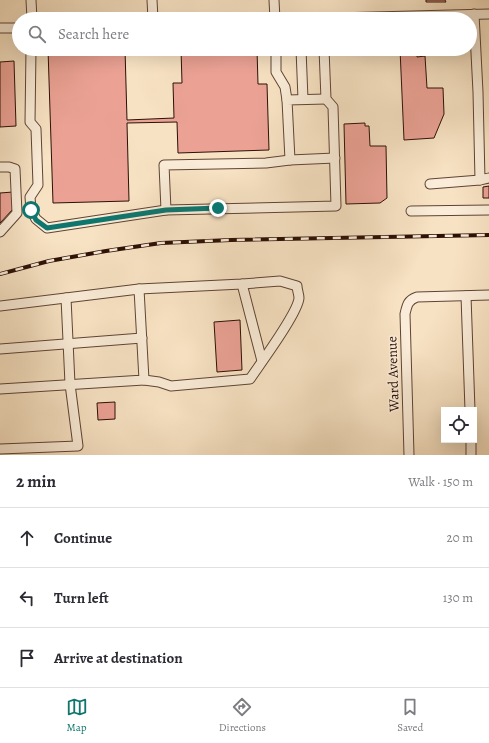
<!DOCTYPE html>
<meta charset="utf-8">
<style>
body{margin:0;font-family:Alegreya,serif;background:#f2f2f3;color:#2b2b33}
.controls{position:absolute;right:12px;bottom:12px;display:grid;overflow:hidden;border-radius:0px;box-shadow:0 4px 16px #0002}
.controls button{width:36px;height:36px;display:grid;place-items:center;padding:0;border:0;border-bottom:1px solid #e1e1e2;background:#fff;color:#2b2b33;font:20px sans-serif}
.stop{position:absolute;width:12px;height:12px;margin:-9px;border:3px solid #0f766e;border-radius:50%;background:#fff}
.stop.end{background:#0f766e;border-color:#fff;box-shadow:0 1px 4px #0008}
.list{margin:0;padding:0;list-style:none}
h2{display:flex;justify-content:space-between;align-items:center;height:52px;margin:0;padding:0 16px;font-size:17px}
h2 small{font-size:13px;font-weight:400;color:#7c7c81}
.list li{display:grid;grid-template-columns:26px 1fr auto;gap:12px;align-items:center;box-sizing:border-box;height:60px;padding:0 16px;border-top:1px solid #e1e1e2}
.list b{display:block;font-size:15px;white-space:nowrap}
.list em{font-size:13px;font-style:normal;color:#7c7c81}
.icon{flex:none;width:22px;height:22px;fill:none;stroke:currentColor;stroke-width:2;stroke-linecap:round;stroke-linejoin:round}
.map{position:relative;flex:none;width:489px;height:455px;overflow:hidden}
.search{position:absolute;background:#fff;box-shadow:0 4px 16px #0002;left:12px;right:12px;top:12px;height:44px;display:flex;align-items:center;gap:10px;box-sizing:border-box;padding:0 14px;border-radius:22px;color:#7c7c81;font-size:15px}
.sheet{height:232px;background:#fff}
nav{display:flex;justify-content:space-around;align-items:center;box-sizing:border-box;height:56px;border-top:1px solid #e1e1e2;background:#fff;font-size:11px;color:#7c7c81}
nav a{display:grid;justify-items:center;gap:2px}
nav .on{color:#0f766e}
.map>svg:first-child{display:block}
.building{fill:#eba295;stroke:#2c1006}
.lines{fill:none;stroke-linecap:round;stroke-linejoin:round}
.minor-casing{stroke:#5f4435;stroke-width:11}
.minor{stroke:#faecd8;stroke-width:9}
.rail-casing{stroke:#2c1006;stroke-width:4}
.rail{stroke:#faecd8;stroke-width:2.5;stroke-dasharray:8;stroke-linecap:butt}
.route{stroke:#0f766e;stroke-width:5}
.labels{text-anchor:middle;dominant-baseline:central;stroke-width:3;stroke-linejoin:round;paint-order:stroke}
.street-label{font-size:14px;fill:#2c1006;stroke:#faecd8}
</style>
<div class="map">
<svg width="489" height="455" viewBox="0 0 489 455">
<rect width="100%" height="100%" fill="#f7e2c3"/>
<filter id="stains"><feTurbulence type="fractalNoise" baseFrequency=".005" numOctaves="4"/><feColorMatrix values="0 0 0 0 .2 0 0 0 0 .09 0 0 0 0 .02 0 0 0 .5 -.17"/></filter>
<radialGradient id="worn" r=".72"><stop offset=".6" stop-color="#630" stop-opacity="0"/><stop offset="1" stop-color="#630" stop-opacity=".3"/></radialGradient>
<g class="building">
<path d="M426 0H445L446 2H426Z"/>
<path d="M48 49H125L127 120 174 118 173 83H182L181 49H257L258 84H267L269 150 178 153 177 122 127 123 129 201 53 203Z"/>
<path d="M400 49H417V57L425 56 427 88H443L444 114 434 138 404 140Z"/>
<path d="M14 61 16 126 0 127V62Z"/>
<path d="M365 123V126H369L370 146H386L387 198 380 203 346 204 344 124Z"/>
<path d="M489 186V198H483V187Z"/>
<path d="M13 192V209L0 223V193Z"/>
<path d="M240 320 242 370 217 372 214 322Z"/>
<path d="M115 402V419L98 420 97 403Z"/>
</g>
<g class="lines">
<defs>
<g id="minor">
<path d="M31 0 32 19"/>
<path d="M152 0 153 19"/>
<path d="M274 0 275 19"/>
<path d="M474 14 478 92 480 180 489 178"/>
<path d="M297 19 489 14"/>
<path d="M0 28H19"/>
<path d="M31 49 30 122 36 129 38 185 30 197 31 210 36 219 47 228 166 210 336 206 333 107 326 99 324 49"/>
<path d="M276 49V72L285 87 287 100"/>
<path d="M301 49 303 99"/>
<path d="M290 160 287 100 326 99"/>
<path d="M0 167H9L15 169 17 213 0 232"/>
<path d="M430 184 480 180"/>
<path d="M166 210 164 165 266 163 290 160 335 158"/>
<path d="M411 211 489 210"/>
<path d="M242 284 262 361"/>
<path d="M139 289 242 284 280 281 297 286C297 290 299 294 299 298 298 313 260 364 250 379L171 386 159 382 144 380"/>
<path d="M466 296 470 410"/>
<path d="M0 306 139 289 144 380 0 389"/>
<path d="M0 349 142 338"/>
<path d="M471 440V455"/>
<path d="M0 449 78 446 70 384 66 298"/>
<path d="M409 455 405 314C407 305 408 300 417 297L489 295"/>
</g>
</defs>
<use href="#minor" class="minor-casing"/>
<use href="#minor" class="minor"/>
<defs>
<path id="rail" d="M0 274 49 261 106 251 161 243 231 240 489 235"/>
</defs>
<use href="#rail" class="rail-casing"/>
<use href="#rail" class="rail"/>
</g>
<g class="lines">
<path class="route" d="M31 210 36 220 47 228 166 210 218 208"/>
</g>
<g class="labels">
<g class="street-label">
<text transform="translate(393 374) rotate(-92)">Ward Avenue</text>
</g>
</g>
<rect width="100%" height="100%" filter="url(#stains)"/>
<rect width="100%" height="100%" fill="url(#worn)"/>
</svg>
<div class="controls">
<button><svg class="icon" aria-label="locate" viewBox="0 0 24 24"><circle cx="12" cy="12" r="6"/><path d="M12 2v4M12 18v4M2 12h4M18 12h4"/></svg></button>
</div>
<div class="stop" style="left:31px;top:210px"></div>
<div class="stop end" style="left:218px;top:208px"></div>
<div class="search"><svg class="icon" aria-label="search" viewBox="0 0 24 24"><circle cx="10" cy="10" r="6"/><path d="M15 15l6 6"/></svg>Search here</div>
</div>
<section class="sheet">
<h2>2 min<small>Walk · 150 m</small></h2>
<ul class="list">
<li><svg class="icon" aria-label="ahead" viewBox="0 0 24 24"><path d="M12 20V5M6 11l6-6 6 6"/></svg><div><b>Continue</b></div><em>20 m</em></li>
<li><svg class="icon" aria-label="left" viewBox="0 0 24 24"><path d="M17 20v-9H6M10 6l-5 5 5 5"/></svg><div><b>Turn left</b></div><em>130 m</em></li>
<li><svg class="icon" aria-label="arrive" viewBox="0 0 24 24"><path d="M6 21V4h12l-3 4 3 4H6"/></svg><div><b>Arrive at destination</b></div></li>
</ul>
</section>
<nav>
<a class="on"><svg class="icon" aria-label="map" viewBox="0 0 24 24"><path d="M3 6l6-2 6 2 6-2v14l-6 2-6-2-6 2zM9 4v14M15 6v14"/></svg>Map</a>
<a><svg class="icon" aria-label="directions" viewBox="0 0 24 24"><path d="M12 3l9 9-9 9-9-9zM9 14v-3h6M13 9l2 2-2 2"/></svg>Directions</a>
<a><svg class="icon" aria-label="saved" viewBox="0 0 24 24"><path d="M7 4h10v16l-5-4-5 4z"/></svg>Saved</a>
</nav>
